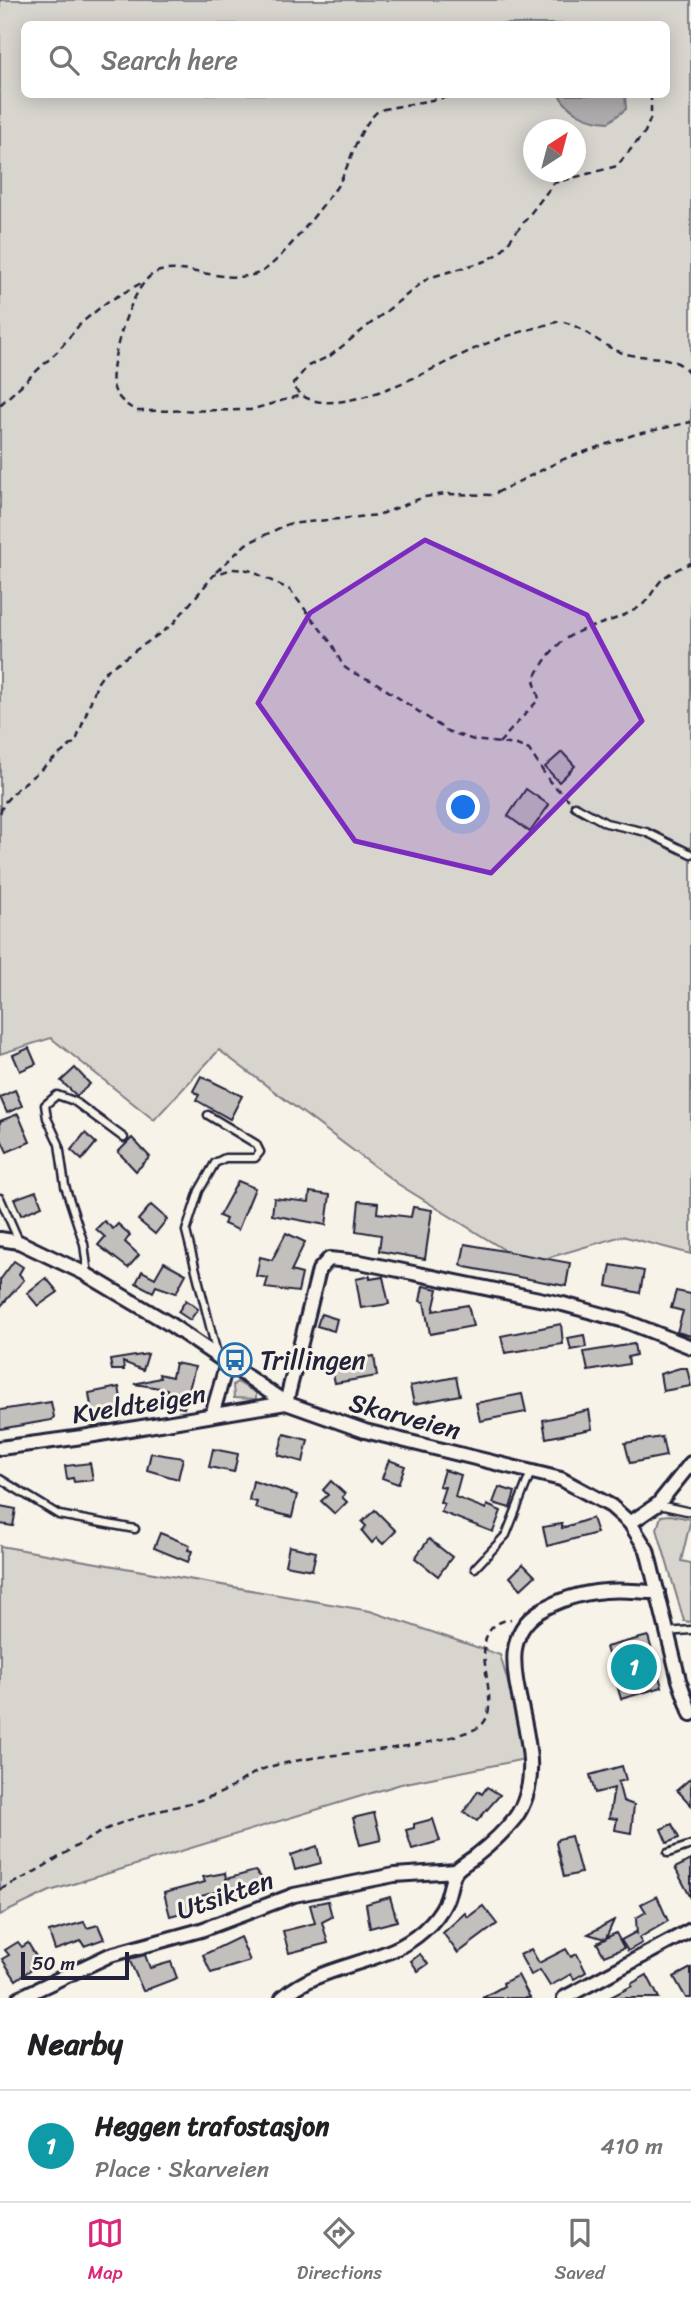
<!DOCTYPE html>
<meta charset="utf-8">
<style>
body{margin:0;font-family:Sriracha,sans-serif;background:#f6f6f6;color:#202124}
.compass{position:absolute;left:523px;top:119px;width:63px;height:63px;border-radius:50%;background:#fff;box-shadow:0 4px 18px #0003;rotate:36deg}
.scale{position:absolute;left:21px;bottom:18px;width:108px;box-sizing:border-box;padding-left:7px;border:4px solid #22223b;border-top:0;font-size:19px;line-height:24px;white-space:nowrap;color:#22223b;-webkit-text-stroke:5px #f7f3e8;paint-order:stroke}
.you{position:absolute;left:464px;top:808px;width:24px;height:24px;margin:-18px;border:5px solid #fff;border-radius:50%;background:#1a73e8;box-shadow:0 0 0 10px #1a73e833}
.badge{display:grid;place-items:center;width:46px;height:46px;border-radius:50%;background:#db2777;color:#fff;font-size:23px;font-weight:700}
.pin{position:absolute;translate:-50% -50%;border:4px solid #fff;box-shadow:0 2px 7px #0006}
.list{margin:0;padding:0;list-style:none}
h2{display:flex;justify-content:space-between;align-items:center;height:91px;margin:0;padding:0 28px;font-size:30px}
h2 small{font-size:23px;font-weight:400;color:#757577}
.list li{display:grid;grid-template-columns:46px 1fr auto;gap:21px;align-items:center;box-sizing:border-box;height:112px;padding:0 28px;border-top:2px solid #e0e0e0}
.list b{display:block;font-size:26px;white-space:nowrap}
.list p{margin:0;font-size:23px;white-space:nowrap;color:#757577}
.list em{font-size:23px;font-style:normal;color:#757577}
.icon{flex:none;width:38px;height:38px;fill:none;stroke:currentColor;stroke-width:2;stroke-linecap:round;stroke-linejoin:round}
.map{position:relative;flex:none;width:691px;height:1998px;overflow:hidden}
.search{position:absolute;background:#fff;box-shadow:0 4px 18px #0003;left:21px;right:21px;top:21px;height:77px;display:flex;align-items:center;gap:18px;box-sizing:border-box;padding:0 24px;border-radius:10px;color:#757577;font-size:26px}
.sheet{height:203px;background:#fff}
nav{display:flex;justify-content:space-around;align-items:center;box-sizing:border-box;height:98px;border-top:2px solid #e0e0e0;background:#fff;font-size:19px;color:#757577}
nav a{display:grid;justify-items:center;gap:4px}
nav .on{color:#db2777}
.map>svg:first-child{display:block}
.green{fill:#d8d5cf;stroke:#7d7c85;stroke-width:2;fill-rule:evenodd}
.water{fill:#aeabad;stroke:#76747f;stroke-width:2}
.building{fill:#c2bfbd;stroke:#22223b;stroke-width:2}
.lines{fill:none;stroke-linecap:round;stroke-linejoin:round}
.service-casing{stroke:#22223b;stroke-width:11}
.minor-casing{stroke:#22223b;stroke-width:18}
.path{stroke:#22223b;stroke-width:2.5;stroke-dasharray:7 5;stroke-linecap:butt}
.service{stroke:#f7f3e8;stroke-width:6}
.minor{stroke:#f7f3e8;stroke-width:12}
.marked{fill:#7b2cbf;fill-opacity:0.2;stroke:#7b2cbf;stroke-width:5;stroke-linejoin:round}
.labels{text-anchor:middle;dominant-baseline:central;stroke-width:6;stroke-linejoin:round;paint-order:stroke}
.poi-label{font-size:26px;fill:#22223b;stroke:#f7f3e8;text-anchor:start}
.street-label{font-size:26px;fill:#22223b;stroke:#f7f3e8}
</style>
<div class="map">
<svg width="691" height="1998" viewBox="0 0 691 1998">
<rect width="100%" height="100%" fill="#f7f3e8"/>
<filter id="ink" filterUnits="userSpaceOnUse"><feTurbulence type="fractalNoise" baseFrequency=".0143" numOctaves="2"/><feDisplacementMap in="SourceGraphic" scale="14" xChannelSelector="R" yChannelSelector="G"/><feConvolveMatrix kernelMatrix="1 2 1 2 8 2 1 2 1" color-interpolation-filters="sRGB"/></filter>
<g filter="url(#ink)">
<g class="green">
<path d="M0 0H691V1254L622 1236 527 1264 398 1184 219 1050 154 1120 51 1038 0 1054ZM24 24H666V94L625 95 571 109 559 94H24ZM534 130H576V172H534Z"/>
<path d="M237 1382 256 1393V1399L234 1398 233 1385Z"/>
<path d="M670 1515 691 1519 681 1561 691 1563V1622L684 1621 657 1529 661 1516Z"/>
<path d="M0 1546 370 1611 500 1655 530 1758 401 1784 50 1891 0 1915Z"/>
</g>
<path class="water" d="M559 95H625L626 109 609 122C588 121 570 113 559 95Z"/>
<g class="building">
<path d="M562 752 575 766 559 782 545 767Z"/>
<path d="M526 789 549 805 530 832 508 816Z"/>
<path d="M29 1048 36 1064 20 1071 13 1055Z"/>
<path d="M75 1068 90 1084 77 1096 61 1081Z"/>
<path d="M201 1076 242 1096 230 1119 196 1100 199 1095 193 1091Z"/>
<path d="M15 1090 22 1106 7 1113 0 1097Z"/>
<path d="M18 1114 30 1142 7 1152 0 1137V1121Z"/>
<path d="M85 1133 96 1143 82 1160 71 1150Z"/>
<path d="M132 1138 150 1157 136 1171 118 1152Z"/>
<path d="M238 1181 255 1188 238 1230 224 1224 226 1219 219 1216Z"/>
<path d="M36 1191 42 1206 21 1215 14 1199Z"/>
<path d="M310 1192 330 1195 326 1225 272 1215 274 1198 309 1202Z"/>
<path d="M359 1201 378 1203 377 1213 411 1217 413 1207 432 1210 425 1259 379 1251 381 1235 356 1231Z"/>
<path d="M151 1205 167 1219 155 1234 138 1220Z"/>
<path d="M104 1221 113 1229 118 1224 130 1235 125 1242 139 1255 128 1268 98 1245 105 1237 96 1229Z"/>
<path d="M286 1233 305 1242 291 1271 302 1274 298 1292 265 1288 268 1278 256 1276 260 1257 272 1260Z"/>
<path d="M465 1244 570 1263 566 1286 465 1267 461 1264Z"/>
<path d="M14 1261 23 1267 19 1274 24 1280 0 1307V1280Z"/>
<path d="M164 1262 186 1274 176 1293 156 1286 153 1292 136 1283 142 1271 155 1278Z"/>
<path d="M611 1265 644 1271 640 1293 607 1286Z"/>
<path d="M370 1276V1279L383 1277 389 1304 361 1308 356 1279Z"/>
<path d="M46 1278 58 1292 38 1306 27 1293Z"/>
<path d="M423 1286 438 1289 433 1311 468 1305 473 1326 430 1334 424 1302 420 1301Z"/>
<path d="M676 1291 691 1294V1336L677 1332 683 1311 671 1308Z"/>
<path d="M186 1300 198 1309 190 1320 178 1312Z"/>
<path d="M321 1314 337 1319 334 1331 317 1326Z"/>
<path d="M561 1324 563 1344 505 1353 501 1336Z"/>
<path d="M584 1335 586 1347 571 1350 568 1338Z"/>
<path d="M634 1344 636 1355 628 1357 629 1364 588 1371 584 1352Z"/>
<path d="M148 1354 143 1370 123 1362 124 1370H112L110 1360Z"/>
<path d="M374 1356 377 1376 335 1383 331 1364Z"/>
<path d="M175 1363 195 1367 184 1408 168 1405 167 1389 134 1384 160 1378 159 1374 172 1377Z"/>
<path d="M680 1368H687L691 1386 663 1391 660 1374Z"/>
<path d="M456 1377 460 1395 414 1404 410 1386Z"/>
<path d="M119 1387 123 1409 92 1413 89 1393Z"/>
<path d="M522 1394 526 1412 480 1421 476 1403Z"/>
<path d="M51 1402 54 1417 51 1420 0 1429V1410Z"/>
<path d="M589 1410 592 1429 546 1438 543 1420Z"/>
<path d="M284 1434 308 1440 303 1462 278 1455Z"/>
<path d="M662 1437 666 1456 630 1463 625 1443Z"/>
<path d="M213 1449 238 1454 234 1472 209 1467Z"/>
<path d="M151 1453 183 1458 178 1479 147 1470Z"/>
<path d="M389 1460 405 1466 398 1484 382 1478Z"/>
<path d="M90 1463 93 1480 74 1482 73 1478 67 1479 65 1466Z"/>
<path d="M444 1470 461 1475 455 1497 486 1509 487 1505 501 1511 493 1532 441 1512 444 1504 440 1502 445 1487 439 1486Z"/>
<path d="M253 1481 297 1495 292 1517 255 1508 257 1502 249 1500Z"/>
<path d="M331 1481 345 1494 342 1497 347 1502 335 1514 321 1501 328 1495 323 1490Z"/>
<path d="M499 1487 515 1492 510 1508 493 1503Z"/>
<path d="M0 1506 16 1509 13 1526 0 1524Z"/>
<path d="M375 1510 396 1531 383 1544 377 1538 372 1543 362 1531 366 1526 362 1522Z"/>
<path d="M592 1518 597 1533 547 1546 543 1527 562 1524V1528Z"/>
<path d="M160 1533 190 1545 188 1550 192 1551 188 1562 154 1548Z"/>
<path d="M429 1539 452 1557 438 1576 415 1558Z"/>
<path d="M289 1546 316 1552 312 1570 285 1565Z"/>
<path d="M523 1564 535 1576 521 1589 510 1577Z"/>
<path d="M648 1636 662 1687 621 1699 606 1647Z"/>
<path d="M622 1766 626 1780 618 1782 623 1801 634 1805 631 1833 615 1830 617 1819 609 1818 614 1788 595 1793 590 1775Z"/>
<path d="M691 1778V1805L677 1790Z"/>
<path d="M487 1787 500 1795 477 1821 464 1812 478 1791 482 1794Z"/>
<path d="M374 1813 381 1840 360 1845 353 1818Z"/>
<path d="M433 1819 440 1841 412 1849 406 1830 414 1828V1824Z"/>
<path d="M672 1824 679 1838 667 1843 661 1829Z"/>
<path d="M571 1836 581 1873 564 1877 556 1843 558 1839Z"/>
<path d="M317 1846 321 1863 295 1870 291 1855Z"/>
<path d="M691 1860V1898L675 1868Z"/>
<path d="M255 1871 264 1880 267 1889 225 1899 222 1890 192 1899V1910L170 1916 164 1893 205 1882 203 1877 225 1873 226 1879Z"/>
<path d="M657 1896 668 1921 639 1938 642 1943 628 1951 621 1940 636 1932 637 1935 636 1918 646 1912 641 1904Z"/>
<path d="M390 1897 397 1921 370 1928 366 1904Z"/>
<path d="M328 1901 332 1917 322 1922 328 1943 289 1953 283 1931 315 1923 310 1905Z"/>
<path d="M483 1906 497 1924 458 1953 443 1933 465 1913 468 1917Z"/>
<path d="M614 1920 606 1938 616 1933 624 1948 604 1956 597 1943 605 1939 588 1934Z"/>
<path d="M84 1922 87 1928 98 1925 104 1939 84 1946 81 1941 55 1950 49 1932Z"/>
<path d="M240 1937 250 1961 211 1973 203 1955Z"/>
<path d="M18 1942 22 1947 28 1943 40 1963 16 1980 2 1959 9 1955 5 1950Z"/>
<path d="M531 1949 539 1963 566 1949 571 1957 577 1954 586 1972 574 1979 571 1974 550 1986 540 1970 531 1975 520 1955Z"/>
<path d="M420 1954 428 1964 418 1971 411 1961Z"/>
<path d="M145 1955 150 1968 171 1962 177 1978 143 1991 129 1959Z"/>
<path d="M691 1968V1998H686L674 1977Z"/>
<path d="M518 1975 530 1998H482L504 1986 503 1983Z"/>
<path d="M647 1975 659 1998H609L632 1986 631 1984Z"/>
</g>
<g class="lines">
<defs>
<g id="service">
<path d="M575 806 606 823 646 832 691 854"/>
<path d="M208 1115 256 1144 260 1152 255 1158H225L215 1163 199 1191 186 1231 217 1354"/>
<path d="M0 1198 19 1241"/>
<path d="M88 1275 84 1244 65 1186 59 1144 47 1118 45 1105 57 1095 74 1101 124 1138"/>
<path d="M0 1479 59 1515 135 1529"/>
<path d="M659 1505 691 1512"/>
<path d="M475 1568 506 1535 531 1472"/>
<path d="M666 1632 691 1630"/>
<path d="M668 1853 691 1845"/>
</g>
<g id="minor">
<path d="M0 1239 19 1242 84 1273 168 1323 286 1403 365 1431 561 1479 611 1506 630 1523 647 1550 679 1680 691 1714"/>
<path d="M212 1415 227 1363"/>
<path d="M0 1448 82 1437 286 1403 319 1270 329 1259 360 1262 563 1304 625 1321 691 1347"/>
<path d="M630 1523 658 1504 691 1463"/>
<path d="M19 1998 110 1955 201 1930 294 1895 394 1875 456 1871"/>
<path d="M282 1998C315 1970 354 1967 393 1950 414 1941 436 1923 446 1901 450 1892 451 1878 456 1871 461 1865 471 1860 477 1855 491 1844 504 1832 515 1818 564 1750 473 1653 540 1611 560 1599 582 1593 605 1591 623 1589 640 1592 658 1592"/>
<path d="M564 1998 691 1930"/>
</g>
</defs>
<use href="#service" class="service-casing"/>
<use href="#minor" class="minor-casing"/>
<g class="path">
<path d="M651 94V117L645 132 617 166 554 183 500 253 486 261 428 278 330 356 308 366 292 385C323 435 442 362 483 345 507 335 535 328 560 321 583 326 598 344 620 352 644 361 677 351 691 376"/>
<path d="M298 396 250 410 137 411C126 405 116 398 113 385 109 361 132 283 155 273 181 261 230 287 261 272 281 262 321 207 336 188 353 162 354 132 379 110L463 94"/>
<path d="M0 405 58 351 80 324 107 302 143 282"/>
<path d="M216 572 246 544 288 524 379 515 424 497 445 494 492 495 564 459 633 435 691 422"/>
<path d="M499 743 539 699 534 680C564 619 591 635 638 608 648 602 652 592 659 583 667 573 680 568 691 563"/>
<path d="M0 813 4 803 17 789 76 741 98 682 106 671 172 625 214 575 232 569 249 570 290 590 332 644 343 666 351 672 375 682 447 731 474 740 517 745 529 750 550 782 569 800"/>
<path d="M0 1889C40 1873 73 1845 111 1827 145 1812 183 1807 218 1794 236 1787 249 1773 269 1767 335 1749 408 1754 473 1730 517 1714 451 1629 511 1619"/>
</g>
<use href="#service" class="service"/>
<use href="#minor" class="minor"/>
</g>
</g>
<path class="marked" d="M425 540 587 615 642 721 491 873 355 841 258 703 310 613Z"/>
<defs>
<symbol id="bus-ring" viewBox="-11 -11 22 22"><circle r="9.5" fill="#f7f3e8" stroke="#1f6fb2" stroke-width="1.5"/><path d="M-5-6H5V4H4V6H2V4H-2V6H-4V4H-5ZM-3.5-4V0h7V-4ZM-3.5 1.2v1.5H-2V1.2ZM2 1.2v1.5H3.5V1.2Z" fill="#1f6fb2"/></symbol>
</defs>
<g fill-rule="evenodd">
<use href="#bus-ring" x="216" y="1341" width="38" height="38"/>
</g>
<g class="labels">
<g class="poi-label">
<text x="260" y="1360">Trillingen</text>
</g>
<g class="street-label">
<text transform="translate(139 1404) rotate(-9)">Kveldteigen</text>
<text transform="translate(405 1416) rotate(15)">Skarveien</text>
<text transform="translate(225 1895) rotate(-19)">Utsikten</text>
</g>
</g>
</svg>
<svg class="compass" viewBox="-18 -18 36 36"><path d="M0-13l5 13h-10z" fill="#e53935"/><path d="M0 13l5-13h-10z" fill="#757577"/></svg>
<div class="scale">50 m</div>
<div class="you"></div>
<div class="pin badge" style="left:634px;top:1667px;background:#0f9aa8">1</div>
<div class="search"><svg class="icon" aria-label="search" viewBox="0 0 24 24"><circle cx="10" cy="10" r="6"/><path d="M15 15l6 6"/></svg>Search here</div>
</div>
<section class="sheet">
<h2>Nearby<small></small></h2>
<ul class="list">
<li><span class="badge" style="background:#0f9aa8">1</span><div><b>Heggen trafostasjon</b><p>Place · Skarveien</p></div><em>410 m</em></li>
</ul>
</section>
<nav>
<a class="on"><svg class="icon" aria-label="map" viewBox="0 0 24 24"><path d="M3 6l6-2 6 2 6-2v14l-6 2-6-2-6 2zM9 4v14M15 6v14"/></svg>Map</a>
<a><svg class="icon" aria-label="directions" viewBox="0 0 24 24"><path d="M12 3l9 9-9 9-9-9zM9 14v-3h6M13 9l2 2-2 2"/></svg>Directions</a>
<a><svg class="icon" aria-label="saved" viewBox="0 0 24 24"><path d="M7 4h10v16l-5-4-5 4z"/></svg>Saved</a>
</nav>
